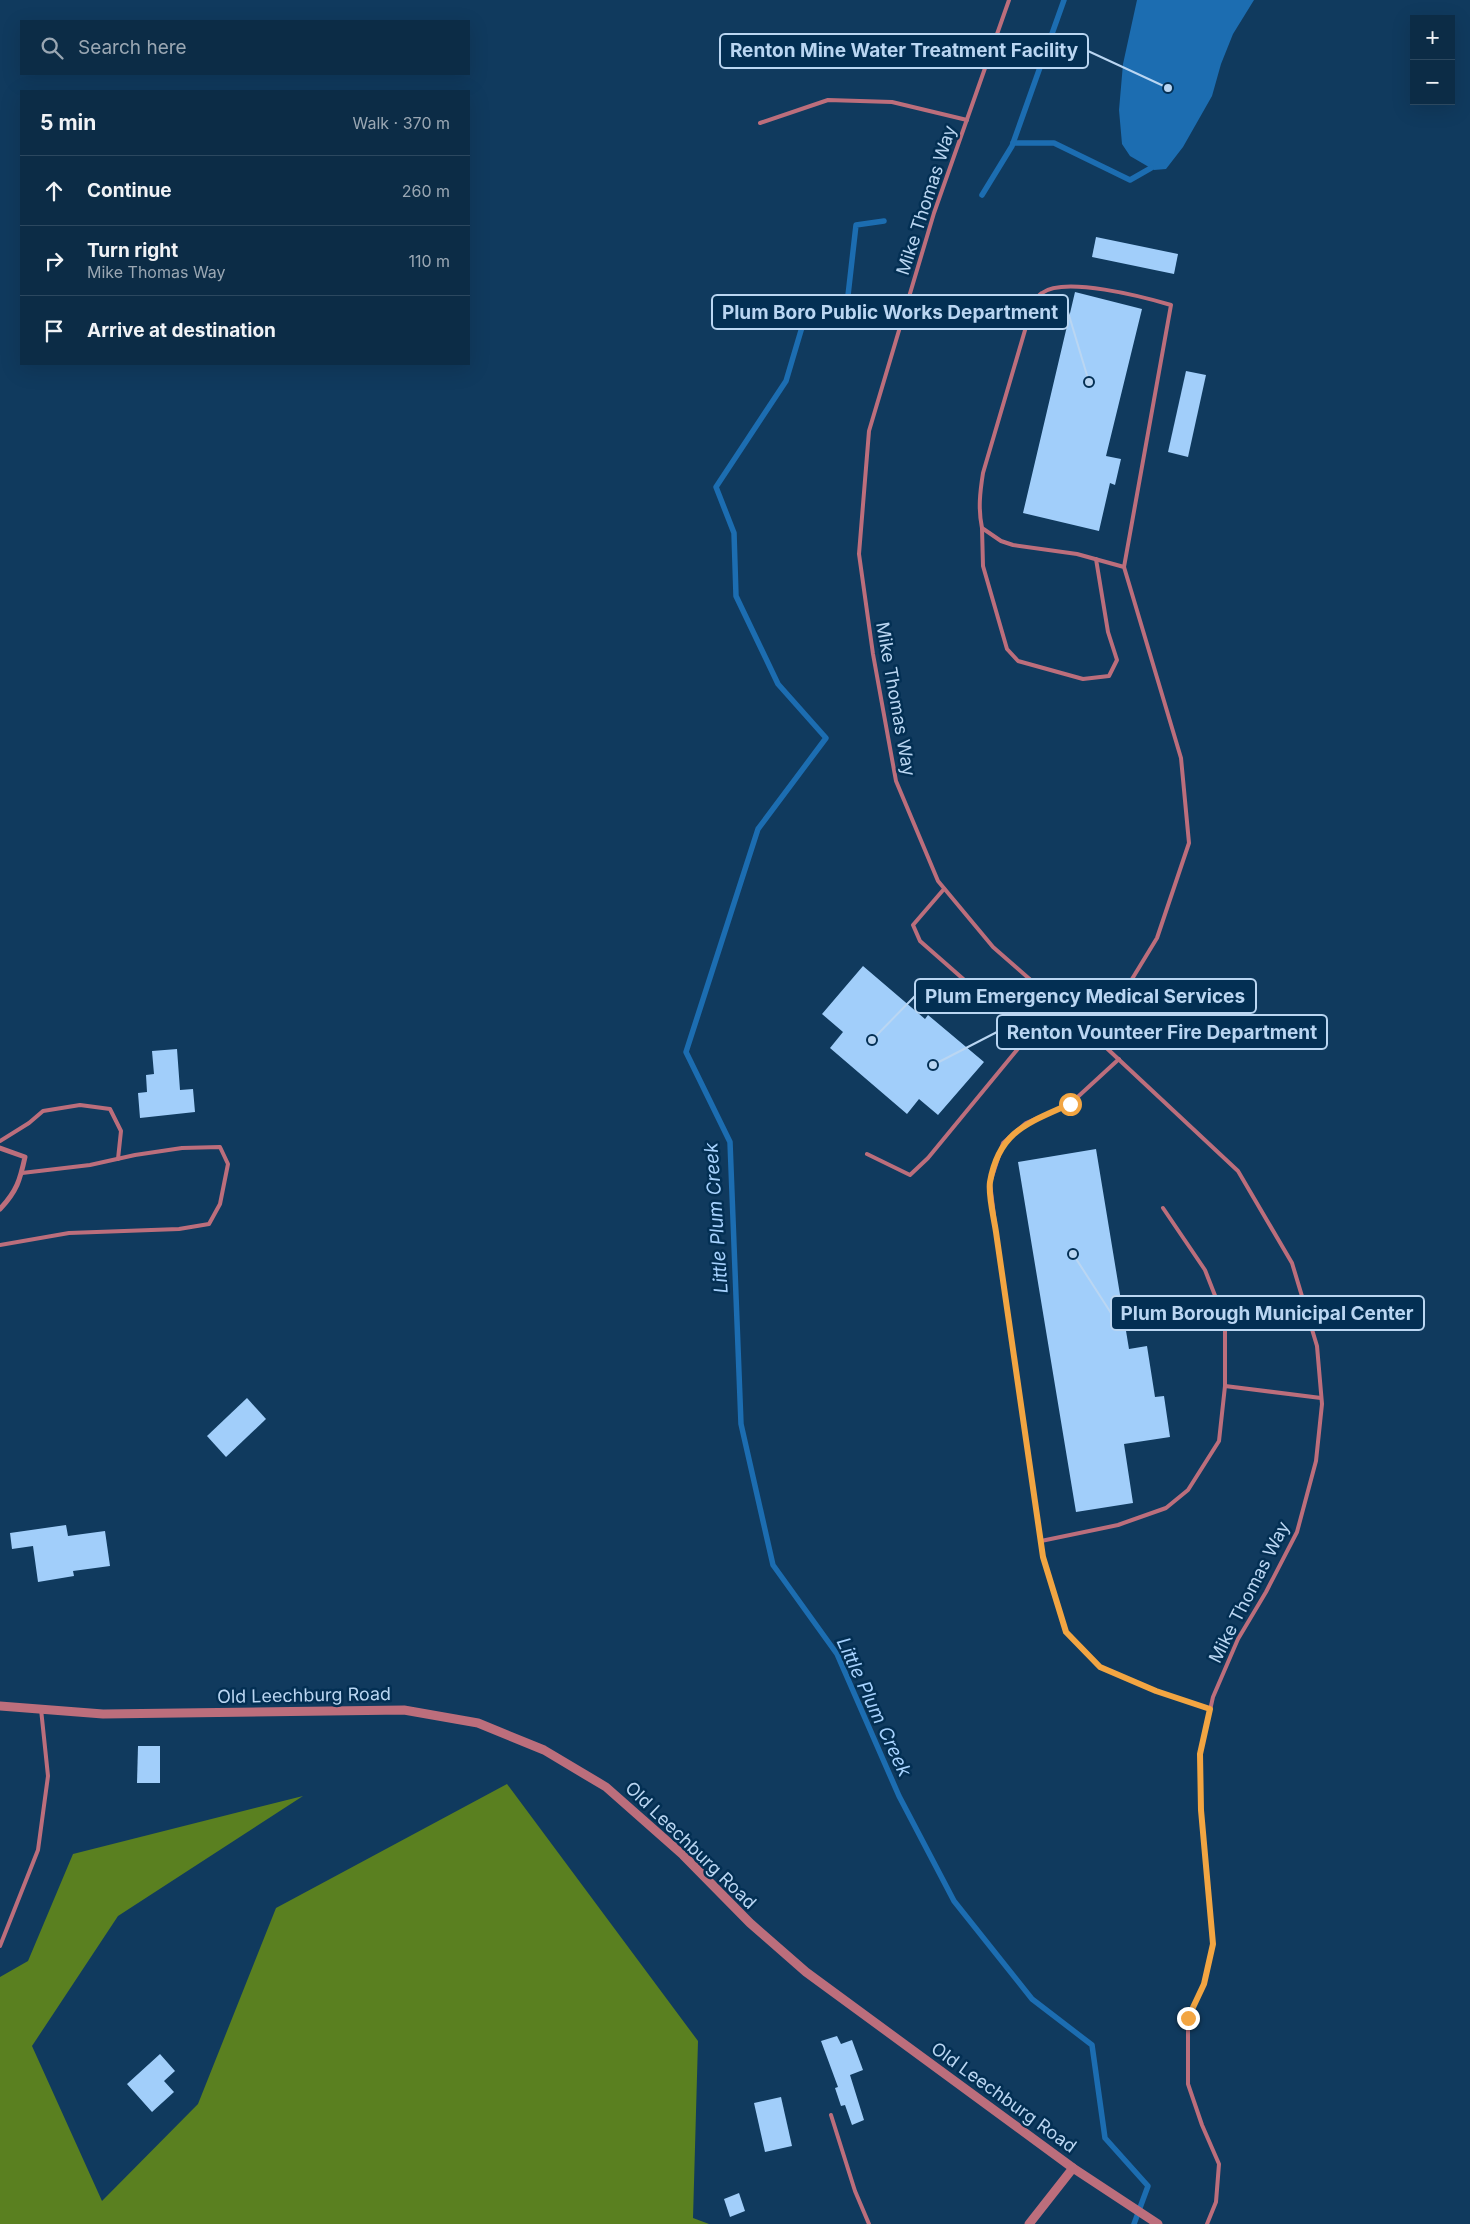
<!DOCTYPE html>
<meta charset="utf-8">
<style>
body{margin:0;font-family:Inter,sans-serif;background:#1a3851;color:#f1f3f6}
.controls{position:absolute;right:15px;top:15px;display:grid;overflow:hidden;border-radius:0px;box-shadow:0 5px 20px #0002}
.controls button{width:45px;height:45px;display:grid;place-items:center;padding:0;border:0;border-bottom:1px solid #2c485f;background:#0c2c46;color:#f1f3f6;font:25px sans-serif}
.stop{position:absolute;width:15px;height:15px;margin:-11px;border:4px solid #f2a542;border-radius:50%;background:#fff}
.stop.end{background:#f2a542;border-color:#fff;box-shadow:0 1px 5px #0008}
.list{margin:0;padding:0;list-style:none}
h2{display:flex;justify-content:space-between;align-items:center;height:65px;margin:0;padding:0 20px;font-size:21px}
h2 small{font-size:16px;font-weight:400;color:#9aa7b3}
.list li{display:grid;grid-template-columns:32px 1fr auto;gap:15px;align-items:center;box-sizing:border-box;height:70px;padding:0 20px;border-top:1px solid #2c485f}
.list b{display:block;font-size:19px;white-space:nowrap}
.list p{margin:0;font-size:16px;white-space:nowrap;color:#9aa7b3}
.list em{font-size:16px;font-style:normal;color:#9aa7b3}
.icon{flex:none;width:28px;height:28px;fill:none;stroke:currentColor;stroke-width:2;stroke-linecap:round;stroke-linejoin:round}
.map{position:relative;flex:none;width:1470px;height:2224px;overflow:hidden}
.search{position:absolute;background:#0c2c46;box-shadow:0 5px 20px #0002;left:20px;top:20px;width:450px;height:55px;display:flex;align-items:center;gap:12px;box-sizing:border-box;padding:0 18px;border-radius:0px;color:#9aa7b3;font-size:19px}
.panel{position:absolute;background:#0c2c46;box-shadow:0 5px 20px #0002;left:20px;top:90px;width:450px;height:275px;border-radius:0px}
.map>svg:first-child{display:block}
.forest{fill:#5a8020}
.water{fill:#1c6db1}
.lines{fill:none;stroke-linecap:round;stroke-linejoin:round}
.stream{stroke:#1c6db1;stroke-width:5.5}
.building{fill:#a1cefa}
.service{stroke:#bc6e7c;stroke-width:4}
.minor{stroke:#bc6e7c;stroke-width:5}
.tertiary{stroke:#bc6e7c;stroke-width:9}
.route{stroke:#f2a542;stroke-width:6}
.labels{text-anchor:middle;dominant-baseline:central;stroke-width:5;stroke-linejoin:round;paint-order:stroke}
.street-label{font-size:18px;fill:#bad6f2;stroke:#032f53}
.water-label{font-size:19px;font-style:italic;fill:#a7d2fe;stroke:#032f53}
.leader{fill:none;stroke:#bad6f2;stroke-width:2}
.callout-dot{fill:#bad6f2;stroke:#032f53;stroke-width:2}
.callout{fill:#032f53;stroke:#bad6f2;stroke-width:2}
.callout-label{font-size:19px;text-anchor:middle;font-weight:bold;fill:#bad6f2}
</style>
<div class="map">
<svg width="1470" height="2224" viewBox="0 0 1470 2224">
<rect width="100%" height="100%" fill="#103a5e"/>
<path class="forest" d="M507 1784 698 2041 693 2218 709 2224H0V1977L28 1961 73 1854 303 1796 118 1916 32 2046 102 2201 198 2104 276 1908Z"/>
<path class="water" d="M1137 0H1254L1233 34 1221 64 1212 96 1183 147 1166 169 1154 170 1130 156 1122 144 1119 110 1123 64Z"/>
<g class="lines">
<g class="stream">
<path d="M1013 143H1054L1130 180 1151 168"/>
<path d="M982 195 1012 146 1064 0"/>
<path d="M884 221 856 225 846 313 808 307 786 381 716 487 734 533 736 596 778 684 826 738 758 829 686 1052 730 1142 741 1424 773 1565 837 1654 899 1796 954 1901 1032 1999 1092 2045 1105 2138 1148 2186 1134 2224"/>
</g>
</g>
<g class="building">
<path d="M1096 237 1178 254 1174 274 1092 257Z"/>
<path d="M1075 292 1142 309 1106 456 1121 459 1115 485 1110 483 1099 531 1023 513Z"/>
<path d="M1186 371 1206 375 1188 457 1168 452Z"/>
<path d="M863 966 925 1019 928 1015 984 1062 938 1115 919 1099 907 1114 830 1048 843 1032 822 1014Z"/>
<path d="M177 1049 180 1090 193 1089 195 1112 140 1118 138 1093 147 1092 146 1075 154 1074 152 1051Z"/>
<path d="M1096 1149 1129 1349 1147 1346 1155 1397 1164 1396 1170 1437 1124 1444 1133 1503 1076 1512 1018 1162Z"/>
<path d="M247 1398 266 1419 226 1457 207 1436Z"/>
<path d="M66 1525 68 1536 105 1531 110 1566 73 1571 74 1576 38 1582 33 1546 12 1549 10 1533Z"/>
<path d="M138 1746H160V1783H137Z"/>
<path d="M837 2036 841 2044 852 2040 863 2070 850 2075 864 2120 852 2125 845 2105 841 2106 835 2088 838 2087 821 2041Z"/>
<path d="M160 2054 175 2071 164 2081 174 2092 152 2112 127 2084Z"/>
<path d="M781 2097 792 2146 765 2152 754 2103Z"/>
<path d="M739 2193 745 2211 730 2217 724 2199Z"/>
</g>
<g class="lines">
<g class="service">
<path d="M1009 0 934 213 869 431 859 554 873 654 896 781 938 881 993 947 1083 1026 1238 1171 1292 1263 1317 1346 1322 1404 1316 1461 1297 1532 1266 1592 1238 1639 1213 1697 1200 1754 1201 1810 1213 1944 1204 1984 1188 2018V2084L1202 2125 1219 2164 1216 2202 1207 2224"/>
<path d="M760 123 828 100 892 102 967 120"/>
<path d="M982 528 983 566 1007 649 1018 661 1083 679 1109 676 1117 660 1108 632 1096 559"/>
<path d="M944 889 913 925 920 941 994 1006 1007 1008 1029 979"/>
<path d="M1083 1026 1129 984 1157 938 1189 843 1181 758 1124 567 1171 305C1144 297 1064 276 1042 293 1033 299 1031 310 1028 320L983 473C980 492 978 509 982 528L1001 541 1013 545 1077 554 1124 567"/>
<path d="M1119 1059 1070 1104 1026 1123 1003 1143 990 1183 996 1232 1043 1557 1066 1632 1100 1667 1156 1691 1210 1709"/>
<path d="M0 1141 29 1123 43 1111 80 1105 110 1109 121 1131 118 1159"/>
<path d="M867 1154 910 1175 928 1158 1021 1045 1018 1028 1007 1008"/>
<path d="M0 1245 69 1233 179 1229 209 1224 220 1204 228 1164 220 1147 182 1148 135 1155 90 1165 22 1173"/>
<path d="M1225 1386 1321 1398"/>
<path d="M1041 1541 1118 1525 1166 1508 1188 1490 1219 1441 1225 1386V1321L1205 1270 1163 1208"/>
<path d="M0 1946 38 1850 48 1776 41 1709"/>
<path d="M831 2115 855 2191 869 2224"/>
</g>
<path class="minor" d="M0 1148 25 1157C20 1180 17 1191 0 1209"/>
<g class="tertiary">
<path d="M0 1706 103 1714 404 1710 478 1723 544 1750 606 1787 683 1855 750 1923 806 1972 1073 2168 1158 2224"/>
<path d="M1029 2224 1073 2168"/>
</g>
</g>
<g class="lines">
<path class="route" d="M1070 1104C1028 1123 999 1131 990 1182 988 1195 994 1218 996 1232L1043 1557 1066 1632 1100 1667 1156 1691 1210 1709 1200 1754 1201 1810 1213 1944 1204 1984 1188 2018"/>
</g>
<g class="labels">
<g class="street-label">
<text transform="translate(926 200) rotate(-72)">Mike Thomas Way</text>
<text transform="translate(896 699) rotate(80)">Mike Thomas Way</text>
<text transform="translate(1249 1592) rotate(-63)">Mike Thomas Way</text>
<text transform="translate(304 1695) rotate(-1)">Old Leechburg Road</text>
<text transform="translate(691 1845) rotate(44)">Old Leechburg Road</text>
<text transform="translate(1004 2097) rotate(36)">Old Leechburg Road</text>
</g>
<g class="water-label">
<text transform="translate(716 1218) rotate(-94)">Little Plum Creek</text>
<text transform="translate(874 1707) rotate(65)">Little Plum Creek</text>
</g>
</g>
<path class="leader" d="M1168 88L1088 51M1089 382L1068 312M872 1040L915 996M933 1065L997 1032M1073 1254L1111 1313"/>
<g class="callout-dot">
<circle cx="1168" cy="88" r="5"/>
<circle cx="1089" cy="382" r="5"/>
<circle cx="872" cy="1040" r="5"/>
<circle cx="933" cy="1065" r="5"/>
<circle cx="1073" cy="1254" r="5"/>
</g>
<g class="callout">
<rect x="720" y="34" width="368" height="34" rx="5"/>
<rect x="712" y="295" width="356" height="34" rx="5"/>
<rect x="915" y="979" width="341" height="34" rx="5"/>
<rect x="997" y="1015" width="330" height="34" rx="5"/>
<rect x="1111" y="1296" width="313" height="34" rx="5"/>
</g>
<g class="callout-label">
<text x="904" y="57">Renton Mine Water Treatment Facility</text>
<text x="890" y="319">Plum Boro Public Works Department</text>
<text x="1085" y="1003">Plum Emergency Medical Services</text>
<text x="1162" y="1039">Renton Vounteer Fire Department</text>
<text x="1267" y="1320">Plum Borough Municipal Center</text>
</g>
</svg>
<div class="controls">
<button>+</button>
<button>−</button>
</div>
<div class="stop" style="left:1070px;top:1104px"></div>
<div class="stop end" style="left:1188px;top:2018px"></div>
<div class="search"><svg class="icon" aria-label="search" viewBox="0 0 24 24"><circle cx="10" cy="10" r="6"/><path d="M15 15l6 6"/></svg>Search here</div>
<section class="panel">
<h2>5 min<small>Walk · 370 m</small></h2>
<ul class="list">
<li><svg class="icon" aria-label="ahead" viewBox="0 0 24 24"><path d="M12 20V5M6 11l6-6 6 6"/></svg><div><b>Continue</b></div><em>260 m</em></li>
<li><svg class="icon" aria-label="right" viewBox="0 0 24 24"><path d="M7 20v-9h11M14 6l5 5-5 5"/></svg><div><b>Turn right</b><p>Mike Thomas Way</p></div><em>110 m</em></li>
<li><svg class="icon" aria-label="arrive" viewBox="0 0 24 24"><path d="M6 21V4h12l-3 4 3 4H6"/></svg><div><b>Arrive at destination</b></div></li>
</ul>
</section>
</div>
